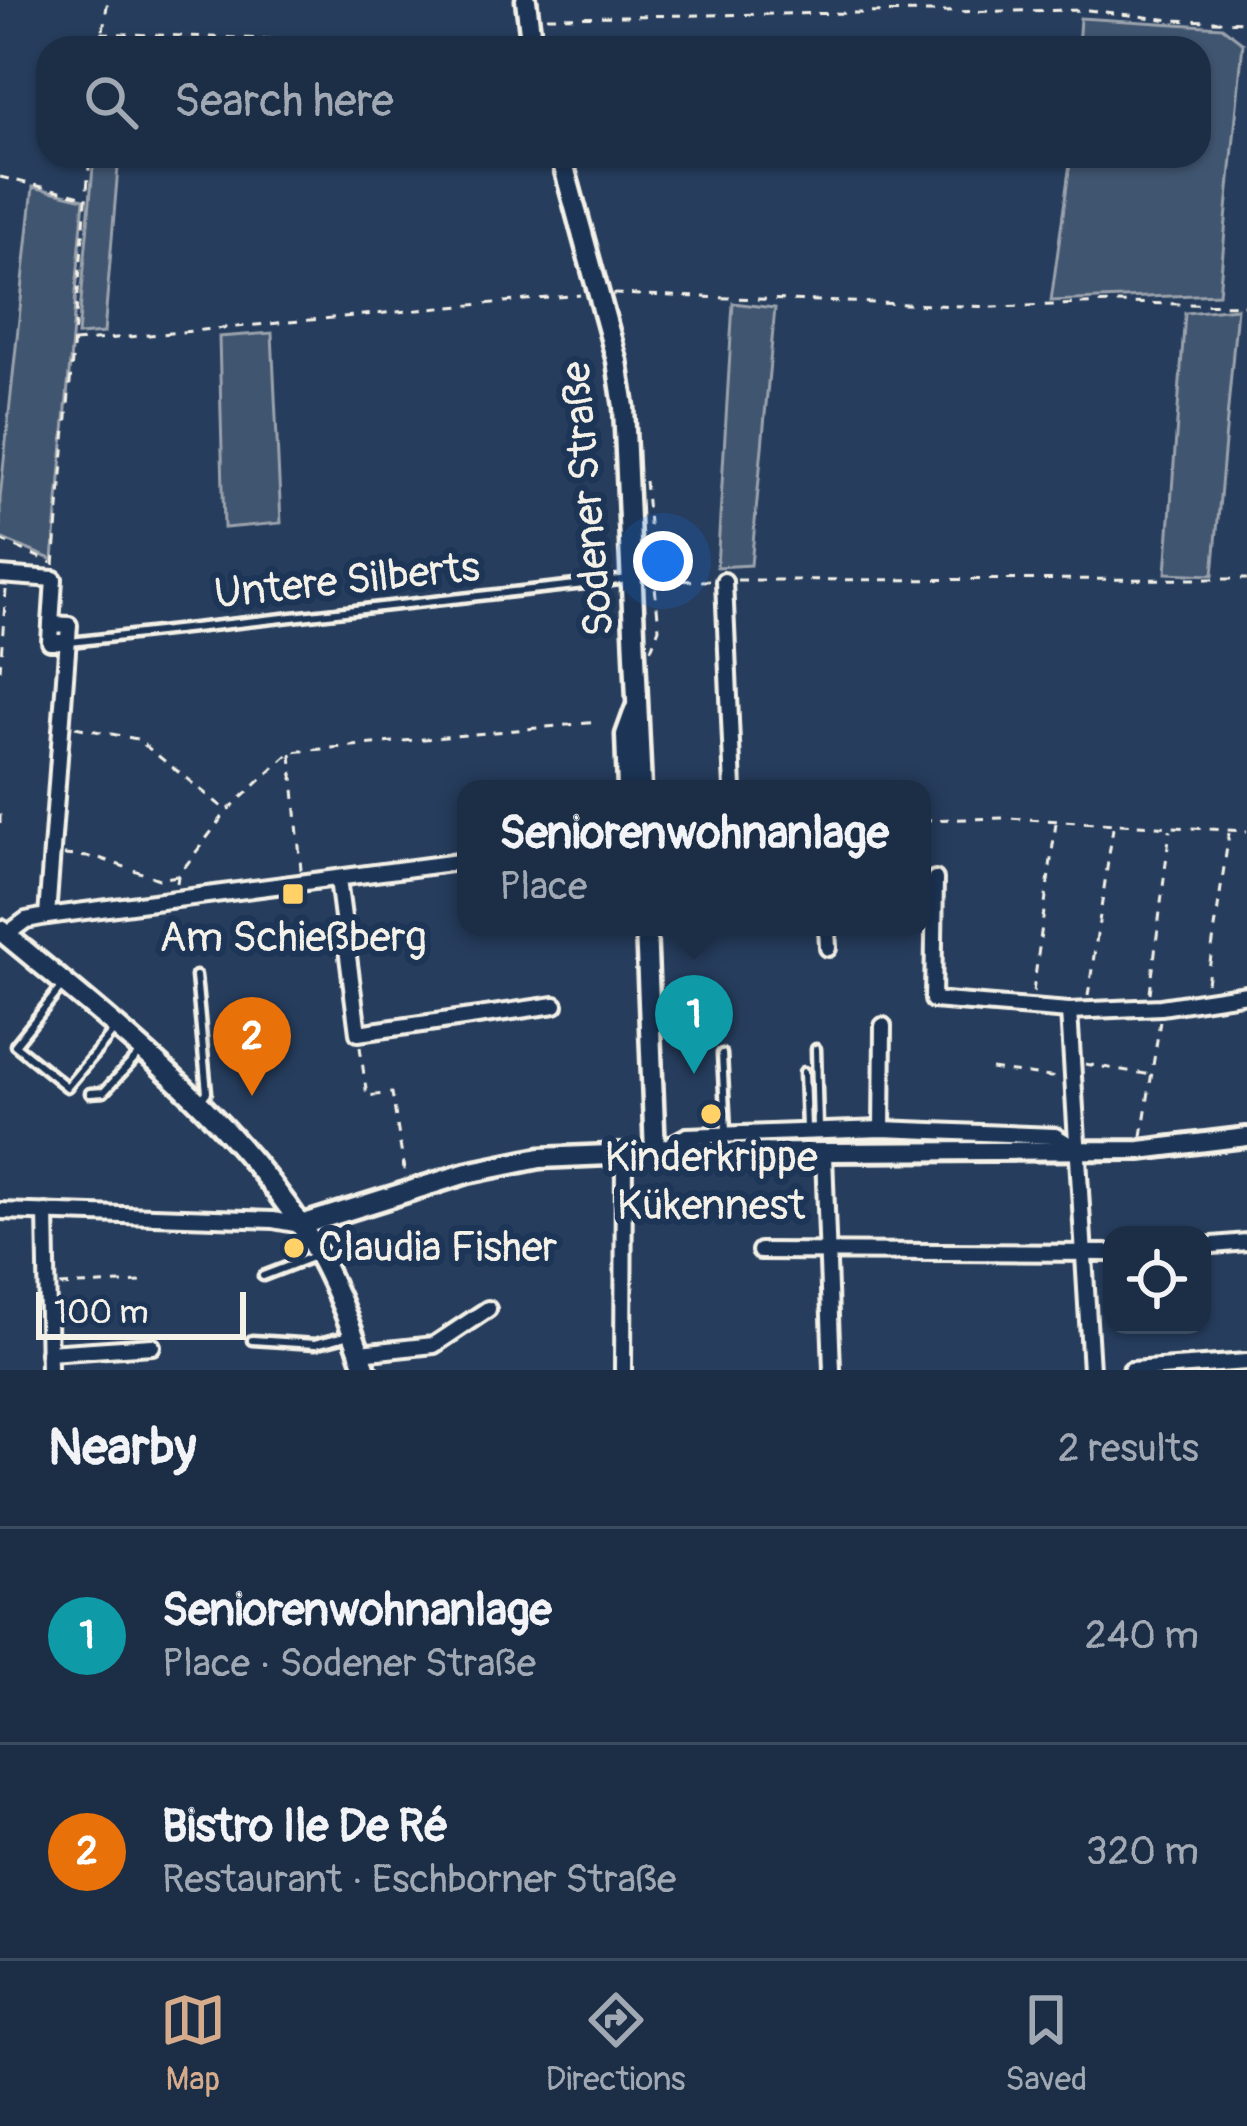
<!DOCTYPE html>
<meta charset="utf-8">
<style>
body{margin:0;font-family:Pangolin,sans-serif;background:#25364d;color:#f1f3f6}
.controls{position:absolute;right:36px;bottom:36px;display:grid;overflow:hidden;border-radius:24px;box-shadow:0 3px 9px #0004}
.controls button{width:108px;height:108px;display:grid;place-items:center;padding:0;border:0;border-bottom:3px solid #3a4a5f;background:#1c2e46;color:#f1f3f6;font:60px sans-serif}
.scale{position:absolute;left:36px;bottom:30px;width:210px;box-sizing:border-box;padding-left:12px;border:6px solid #f4f1e8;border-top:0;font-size:33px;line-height:42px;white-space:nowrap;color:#f4f1e8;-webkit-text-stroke:9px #1d3557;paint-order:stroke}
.you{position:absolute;left:663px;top:561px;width:42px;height:42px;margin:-30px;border:9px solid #fff;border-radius:50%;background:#1a73e8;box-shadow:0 0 0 18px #1a73e833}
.badge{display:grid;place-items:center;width:78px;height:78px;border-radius:50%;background:#d6ab8b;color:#fff;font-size:39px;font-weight:700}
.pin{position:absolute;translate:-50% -99px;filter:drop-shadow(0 3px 6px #0008)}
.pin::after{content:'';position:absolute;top:63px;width:42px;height:36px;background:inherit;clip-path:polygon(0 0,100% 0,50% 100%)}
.popup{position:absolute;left:457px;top:780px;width:474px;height:156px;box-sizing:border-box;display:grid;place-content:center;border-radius:24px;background:#1c2e46;filter:drop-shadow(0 3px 9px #0005);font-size:39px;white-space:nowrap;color:#a0a8b3}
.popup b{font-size:45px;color:#f1f3f6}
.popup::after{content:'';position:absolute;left:50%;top:100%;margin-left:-24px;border:24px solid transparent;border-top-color:#1c2e46}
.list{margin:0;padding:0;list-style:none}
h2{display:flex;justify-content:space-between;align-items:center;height:156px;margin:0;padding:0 48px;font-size:51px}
h2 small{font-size:39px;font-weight:400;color:#a0a8b3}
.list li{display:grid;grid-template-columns:78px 1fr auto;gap:36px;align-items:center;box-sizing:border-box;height:216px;padding:0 48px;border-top:3px solid #3a4a5f}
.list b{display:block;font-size:45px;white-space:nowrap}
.list p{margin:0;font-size:39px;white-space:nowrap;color:#a0a8b3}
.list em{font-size:39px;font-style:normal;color:#a0a8b3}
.icon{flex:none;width:66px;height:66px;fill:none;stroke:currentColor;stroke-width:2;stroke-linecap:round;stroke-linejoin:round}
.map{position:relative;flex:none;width:1247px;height:1370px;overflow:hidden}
.search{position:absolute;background:#1c2e46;box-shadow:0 3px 9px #0004;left:36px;right:36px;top:36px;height:132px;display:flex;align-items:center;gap:30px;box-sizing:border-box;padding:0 42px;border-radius:36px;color:#a0a8b3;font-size:45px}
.sheet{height:588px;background:#1c2e46}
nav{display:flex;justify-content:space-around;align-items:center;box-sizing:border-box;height:168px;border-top:3px solid #3a4a5f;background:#1c2e46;font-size:33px;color:#a0a8b3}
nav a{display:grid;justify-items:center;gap:6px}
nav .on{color:#d6ab8b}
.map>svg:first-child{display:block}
.green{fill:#40546f;stroke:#9aa2ac;stroke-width:3}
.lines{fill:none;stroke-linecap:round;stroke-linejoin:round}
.service-casing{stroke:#f4f1e8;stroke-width:15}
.minor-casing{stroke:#f4f1e8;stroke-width:22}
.tertiary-casing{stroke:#f4f1e8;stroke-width:26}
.secondary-casing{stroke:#f4f1e8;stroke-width:27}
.path{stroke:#f4f1e8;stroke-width:3;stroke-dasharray:9 9;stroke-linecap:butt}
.service{stroke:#1d3557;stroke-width:6}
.minor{stroke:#1d3557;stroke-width:14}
.tertiary{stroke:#1d3557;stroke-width:16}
.secondary{stroke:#1d3557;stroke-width:18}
.poi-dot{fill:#ffd166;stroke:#1d3557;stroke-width:4.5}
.labels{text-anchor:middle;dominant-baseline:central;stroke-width:12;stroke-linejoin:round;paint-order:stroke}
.street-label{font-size:42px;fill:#f4f1e8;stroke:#1d3557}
.poi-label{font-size:42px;fill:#f4f1e8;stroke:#1d3557}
</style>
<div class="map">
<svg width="1247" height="1370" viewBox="0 0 1247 1370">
<rect width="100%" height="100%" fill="#263d5d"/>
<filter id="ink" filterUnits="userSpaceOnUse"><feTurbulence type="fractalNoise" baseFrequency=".00833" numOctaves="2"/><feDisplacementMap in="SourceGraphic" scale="24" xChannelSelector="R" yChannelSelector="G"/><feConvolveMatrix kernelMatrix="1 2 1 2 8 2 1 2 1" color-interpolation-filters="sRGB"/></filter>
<g filter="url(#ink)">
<g class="green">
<path d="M1080 18 1222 27 1243 43 1219 294 1051 301 1071 156H1199V48H1078Z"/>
<path d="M94 156H119L104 333 78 335Z"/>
<path d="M33 187 84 199 53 560 0 538V498Z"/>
<path d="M733 303 775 308 751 565 717 567Z"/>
<path d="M1237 308 1213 575 1166 573 1185 313Z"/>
<path d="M272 333 281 523 224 528 219 337Z"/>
</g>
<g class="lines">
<defs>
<g id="service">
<path d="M70 642 629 579"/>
<path d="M196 976 207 1092 201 1100"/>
<path d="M63 985 15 1045 67 1087 113 1032"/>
<path d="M816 1049 818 1128"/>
<path d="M722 1054 726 1131"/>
<path d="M804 1072 806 1128"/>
<path d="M90 1093 104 1092 141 1052"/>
<path d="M263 1276 315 1256"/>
<path d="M252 1340 315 1344 350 1335"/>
</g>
<g id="minor">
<path d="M0 575 54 579 51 624"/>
<path d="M724 581 733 789"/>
<path d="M338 879 358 1033 555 1005"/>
<path d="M935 879 933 1000 1069 1011 1161 1007 1247 994"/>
<path d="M47 916C54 819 62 722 69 625L51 624 50 642H68"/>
<path d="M827 927 828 948"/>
<path d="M6 935 26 920 47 916 466 861"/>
<path d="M1069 1011 1091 1370"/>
<path d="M882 1129 883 1026"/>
<path d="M659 1151 687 1136 882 1129 1055 1136 1078 1150"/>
<path d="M824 1155 832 1370"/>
<path d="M0 1211 273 1220 301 1225"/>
<path d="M46 1212 49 1370"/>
<path d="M1202 1246 1247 1242"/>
<path d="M760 1251 1112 1253"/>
<path d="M48 1353 152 1346"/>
<path d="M360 1353 434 1345 488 1309"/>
<path d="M623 1370 624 1152"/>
<path d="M1131 1370 1247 1362"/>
</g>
<path id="tertiary" d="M655 1153 1140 1150 1247 1137"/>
<g id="secondary">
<path d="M526 0 532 48"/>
<path d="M561 156 617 361 624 407 641 789"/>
<path d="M628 789 626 735 635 710"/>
<path d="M0 930C108 1020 224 1108 302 1227 330 1270 349 1321 366 1370"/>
<path d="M301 1225 467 1173 540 1158 655 1153 646 927"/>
</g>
</defs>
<use href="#service" class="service-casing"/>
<use href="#minor" class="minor-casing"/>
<use href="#tertiary" class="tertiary-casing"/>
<use href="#secondary" class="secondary-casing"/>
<g class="path">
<path d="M547 17 1088 10 1171 20 1247 22"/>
<path d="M547 31 551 48"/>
<path d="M101 33 513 48"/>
<path d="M100 48 108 0"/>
<path d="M0 177 86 197"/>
<path d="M613 294 993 307 1115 303 1247 305"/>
<path d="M74 342 580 295"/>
<path d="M645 481 659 628 651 649"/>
<path d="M0 540 52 563"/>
<path d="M54 565 90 156"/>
<path d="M647 580 709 581"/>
<path d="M737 580 1247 579"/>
<path d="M0 670 6 590"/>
<path d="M75 727 137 739 226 810"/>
<path d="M291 754 301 870"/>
<path d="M0 814V831"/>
<path d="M922 820 1007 818 1247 831"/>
<path d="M64 855 99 858 159 879 177 876"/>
<path d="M177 883 178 876 227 811 291 752 598 722"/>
<path d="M1207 983 1229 833"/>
<path d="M1033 992 1056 823"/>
<path d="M1150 993 1170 830"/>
<path d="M1088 996 1113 828"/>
<path d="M360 1047 367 1096 392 1093 405 1176"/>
<path d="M1085 1064 1152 1075"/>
<path d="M991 1069 1058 1078"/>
<path d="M1142 1136 1160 1021"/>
<path d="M60 1286 142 1282"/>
</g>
<use href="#service" class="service"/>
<use href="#minor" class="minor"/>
<use href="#tertiary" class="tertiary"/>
<use href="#secondary" class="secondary"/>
</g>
</g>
<g class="poi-dot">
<rect x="281" y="882" width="24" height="24" rx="6"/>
<circle cx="711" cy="1114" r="12"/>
<circle cx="294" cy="1248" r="12"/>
</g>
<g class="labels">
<g class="street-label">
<text transform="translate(588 499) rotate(-95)">Sodener Straße</text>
<text transform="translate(347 581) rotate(-6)">Untere Silberts</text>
</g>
<g class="poi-label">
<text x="293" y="938">Am Schießberg</text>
<text x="711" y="1158">Kinderkrippe<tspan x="711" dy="48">Kükennest</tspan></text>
<text x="318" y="1248" text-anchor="start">Claudia Fisher</text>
</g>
</g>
</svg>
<div class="controls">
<button><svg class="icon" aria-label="locate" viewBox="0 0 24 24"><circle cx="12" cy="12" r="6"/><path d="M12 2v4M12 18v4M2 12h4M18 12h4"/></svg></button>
</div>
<div class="scale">100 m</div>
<div class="you"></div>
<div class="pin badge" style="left:694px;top:1074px;background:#0f9aa8">1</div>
<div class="popup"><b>Seniorenwohnanlage</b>Place</div>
<div class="pin badge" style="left:252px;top:1096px;background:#e8710a">2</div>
<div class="search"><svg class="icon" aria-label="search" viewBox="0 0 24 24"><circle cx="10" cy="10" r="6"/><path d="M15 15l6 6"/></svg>Search here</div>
</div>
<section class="sheet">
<h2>Nearby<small>2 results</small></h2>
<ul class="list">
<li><span class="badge" style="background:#0f9aa8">1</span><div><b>Seniorenwohnanlage</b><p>Place · Sodener Straße</p></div><em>240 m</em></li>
<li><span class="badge" style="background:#e8710a">2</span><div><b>Bistro Ile De Ré</b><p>Restaurant · Eschborner Straße</p></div><em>320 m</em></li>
</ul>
</section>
<nav>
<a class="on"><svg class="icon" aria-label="map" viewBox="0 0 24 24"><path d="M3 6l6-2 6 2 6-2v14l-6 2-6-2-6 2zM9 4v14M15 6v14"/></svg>Map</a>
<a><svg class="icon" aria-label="directions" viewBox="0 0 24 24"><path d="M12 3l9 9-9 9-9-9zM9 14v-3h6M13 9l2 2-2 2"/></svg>Directions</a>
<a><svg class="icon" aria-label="saved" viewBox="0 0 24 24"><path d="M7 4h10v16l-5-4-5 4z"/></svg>Saved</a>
</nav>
